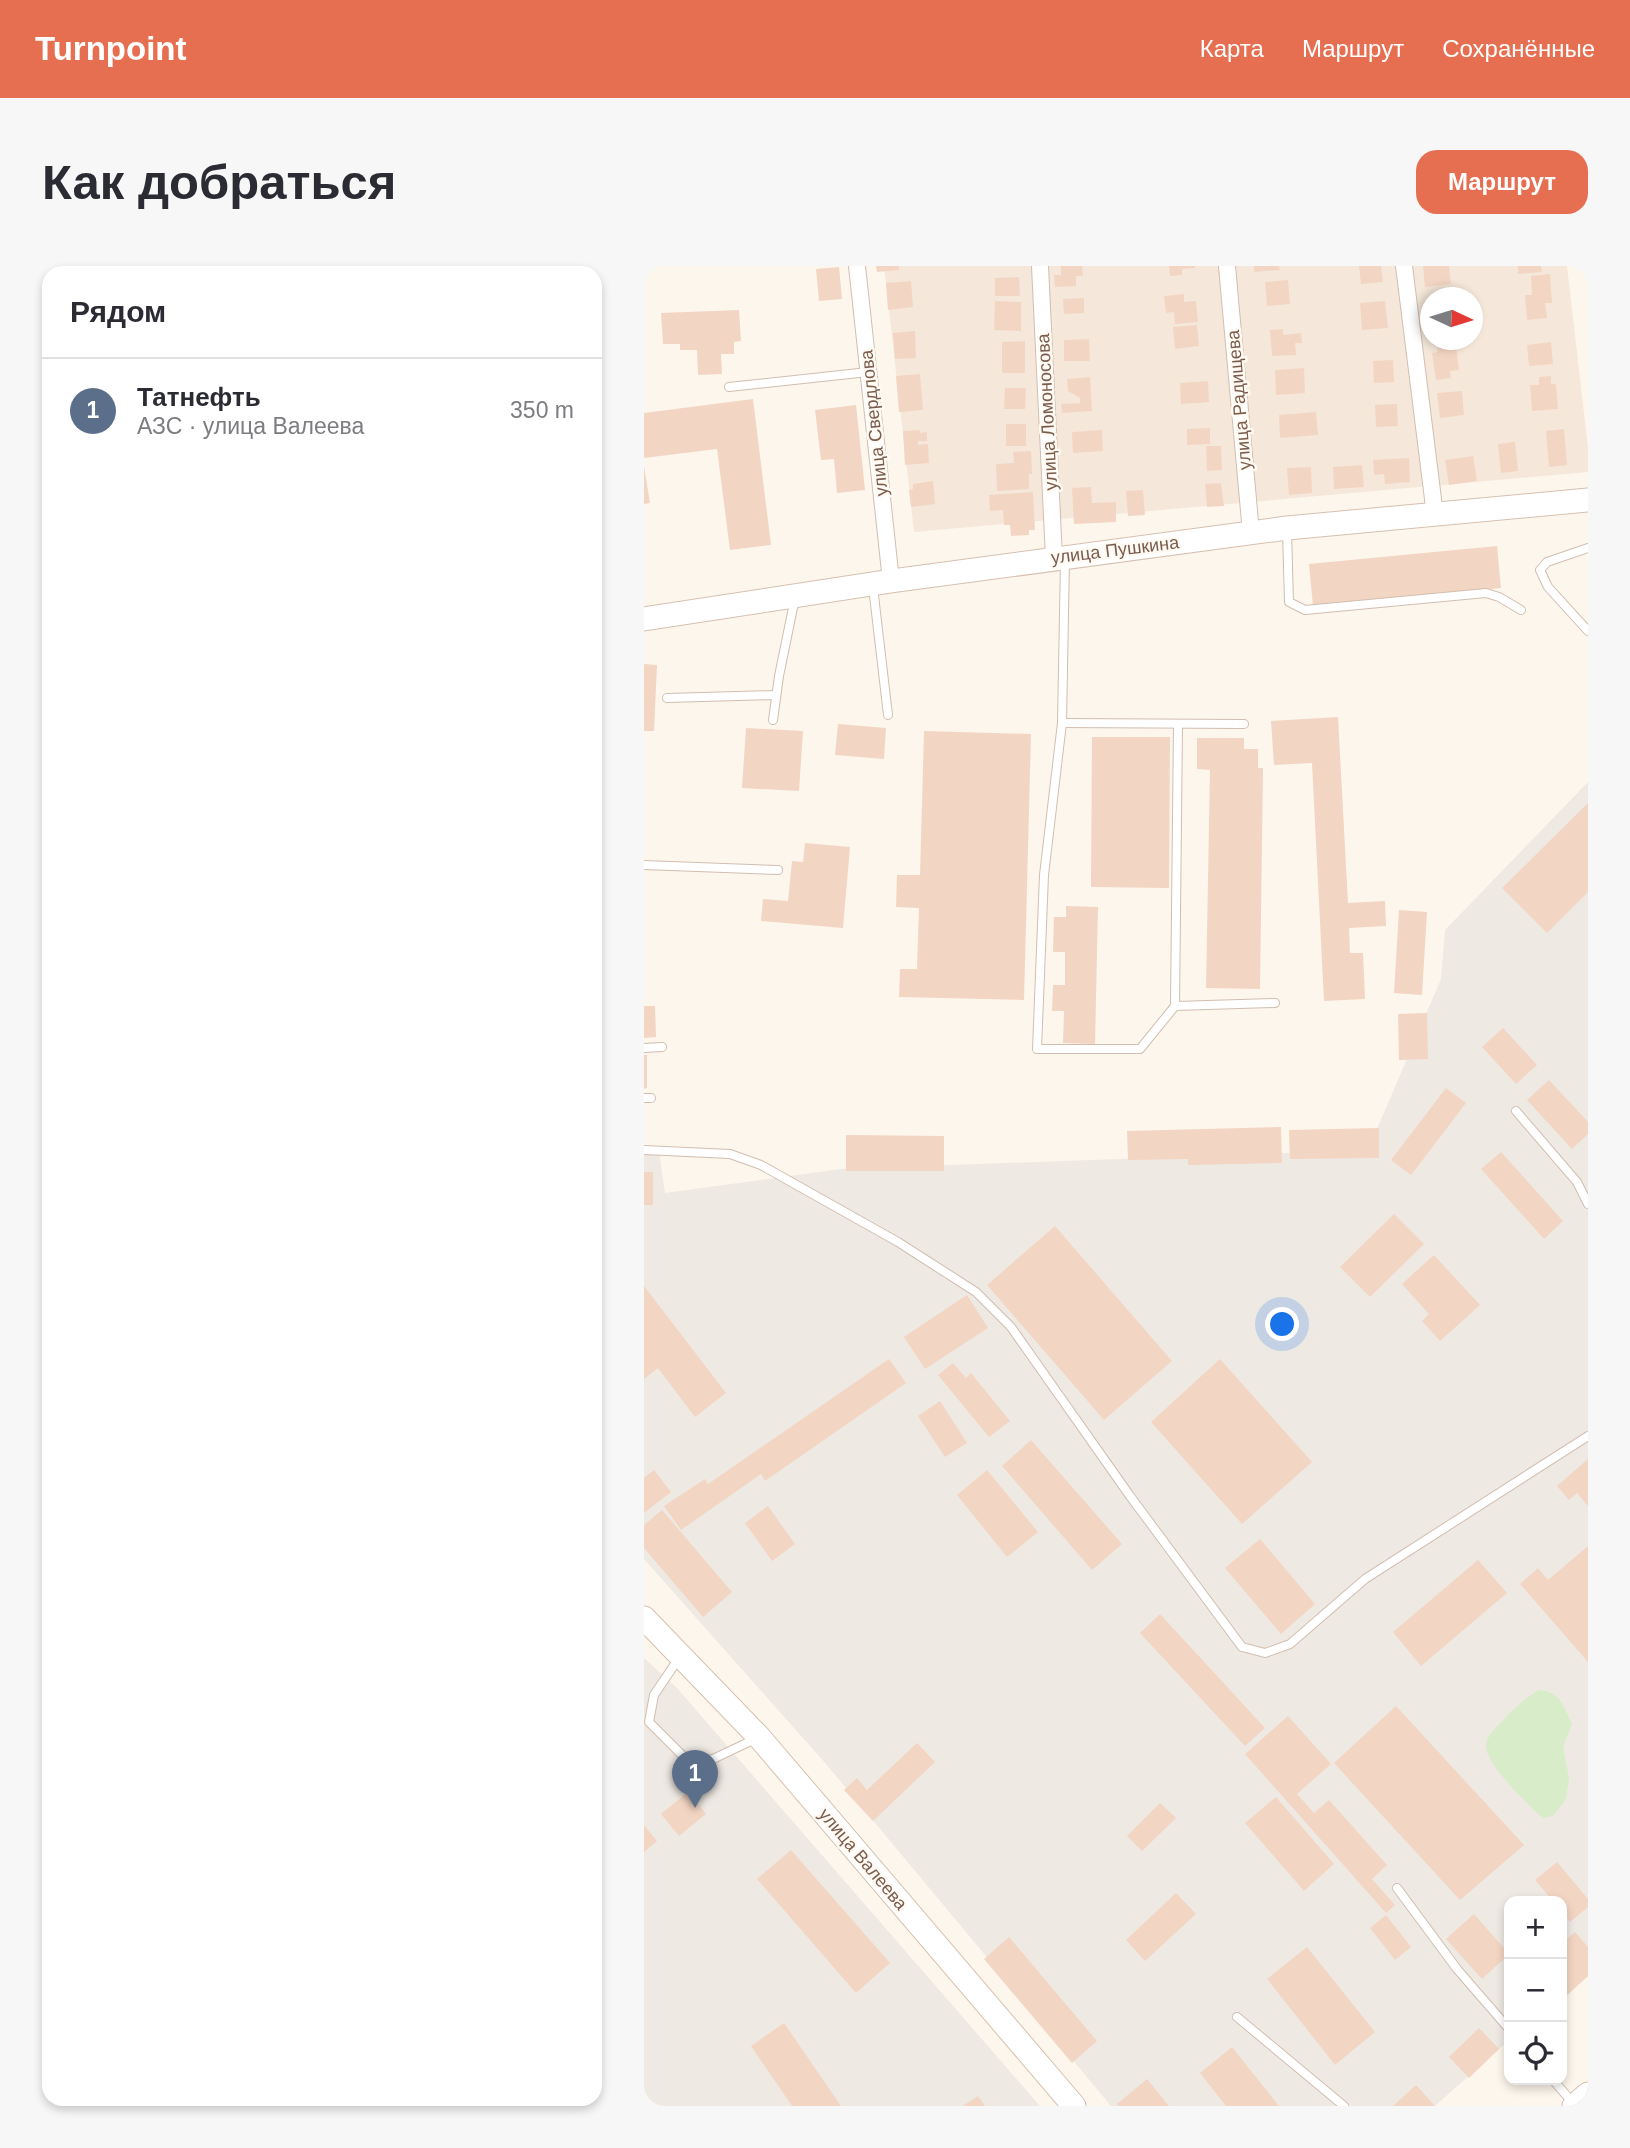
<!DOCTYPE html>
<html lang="ru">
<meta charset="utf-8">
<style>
body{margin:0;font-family:Helvetica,sans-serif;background:#f7f7f7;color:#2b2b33}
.controls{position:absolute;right:21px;bottom:21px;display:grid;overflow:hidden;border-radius:14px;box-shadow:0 4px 10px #0003}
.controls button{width:63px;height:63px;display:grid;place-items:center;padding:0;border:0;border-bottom:2px solid #e1e1e2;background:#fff;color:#2b2b33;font:35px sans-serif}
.compass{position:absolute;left:776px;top:21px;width:63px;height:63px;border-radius:50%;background:#fff;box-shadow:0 4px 10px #0003;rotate:94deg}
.you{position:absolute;left:639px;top:1059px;width:24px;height:24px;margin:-18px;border:5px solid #fff;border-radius:50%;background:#1a73e8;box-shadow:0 0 0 10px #1a73e833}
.badge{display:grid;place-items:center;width:46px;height:46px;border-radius:50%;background:#e76f51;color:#fff;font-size:23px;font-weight:700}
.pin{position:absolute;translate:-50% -58px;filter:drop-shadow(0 2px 4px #0008)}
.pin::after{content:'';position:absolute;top:37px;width:24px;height:21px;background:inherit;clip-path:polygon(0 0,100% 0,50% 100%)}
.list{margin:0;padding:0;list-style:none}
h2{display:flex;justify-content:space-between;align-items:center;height:91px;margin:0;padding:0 28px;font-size:30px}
h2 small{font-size:23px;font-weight:400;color:#7c7c81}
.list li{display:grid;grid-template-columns:46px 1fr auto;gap:21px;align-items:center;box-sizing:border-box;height:105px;padding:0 28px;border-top:2px solid #e1e1e2}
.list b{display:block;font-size:26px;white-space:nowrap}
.list p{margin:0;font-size:23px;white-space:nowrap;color:#7c7c81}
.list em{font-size:23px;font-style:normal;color:#7c7c81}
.icon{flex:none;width:38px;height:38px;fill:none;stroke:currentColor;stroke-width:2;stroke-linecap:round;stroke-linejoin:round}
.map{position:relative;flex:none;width:944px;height:1840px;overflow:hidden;border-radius:21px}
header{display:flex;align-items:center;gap:42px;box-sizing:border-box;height:98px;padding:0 35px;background:#e76f51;color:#fff}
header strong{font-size:33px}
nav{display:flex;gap:38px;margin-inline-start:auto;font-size:24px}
.intro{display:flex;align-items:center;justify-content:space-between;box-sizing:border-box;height:168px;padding:0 42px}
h1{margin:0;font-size:49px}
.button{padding:18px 32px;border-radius:21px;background:#e76f51;color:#fff;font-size:24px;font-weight:700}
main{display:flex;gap:42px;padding:0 42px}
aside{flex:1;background:#fff;border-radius:21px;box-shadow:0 4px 10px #0003}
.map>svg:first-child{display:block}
.residential{fill:#f5e8da;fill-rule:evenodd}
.industrial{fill:#efe9e4}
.green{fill:#d8ecc9}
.building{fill:#f3d5c3}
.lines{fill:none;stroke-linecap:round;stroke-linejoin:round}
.lane-casing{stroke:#d1beb0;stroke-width:10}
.street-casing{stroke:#d1beb0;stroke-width:18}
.secondary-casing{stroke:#d6c0b0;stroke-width:25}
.lane{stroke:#fff;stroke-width:8}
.street{stroke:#fff;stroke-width:16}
.secondary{stroke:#fff;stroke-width:23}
.labels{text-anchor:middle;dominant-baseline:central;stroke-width:5;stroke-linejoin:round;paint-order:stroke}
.street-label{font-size:18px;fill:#7a5c4d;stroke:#fffaf3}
</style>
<header>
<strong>Turnpoint</strong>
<nav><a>Карта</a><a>Маршрут</a><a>Сохранённые</a></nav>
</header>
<div class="intro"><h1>Как добраться</h1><a class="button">Маршрут</a></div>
<main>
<aside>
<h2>Рядом<small></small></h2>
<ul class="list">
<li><span class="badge" style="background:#5c6f8a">1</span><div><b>Татнефть</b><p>АЗС · улица Валеева</p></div><em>350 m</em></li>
</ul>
</aside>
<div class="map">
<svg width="944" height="1840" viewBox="0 0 944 1840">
<rect width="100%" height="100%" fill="#fdf6ec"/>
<path class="residential" d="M240 0H923L944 182V206L270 266ZM786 32H828V74H786Z"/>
<g class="industrial">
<path d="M944 516V1703L918 1727V1635H865V1774L791 1840H467L182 1498 0 1293V886L15 885 21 927 197 903 724 884 797 713 801 664Z"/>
<path d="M0 1392 33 1422 396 1840H0Z"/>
</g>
<path class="green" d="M895 1424C916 1425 920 1441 928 1458L919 1481 925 1512 922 1533 909 1550 899 1552C885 1540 840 1497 842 1479 843 1468 855 1459 861 1452 872 1441 882 1431 895 1424Z"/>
<g class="building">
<path d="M232 0H255V4L233 6Z"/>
<path d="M417 0H438L439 10H432V20L411 21 410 9H417Z"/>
<path d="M525 0H551V2L538 3V9L526 10Z"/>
<path d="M610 0H635L636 4 610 6Z"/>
<path d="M715 0H737L739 16 717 18Z"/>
<path d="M779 0H805L807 18 781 21Z"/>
<path d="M874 0H897L898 6 874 8Z"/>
<path d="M195 1 198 33 175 35 172 3Z"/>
<path d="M906 8 908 37H901L903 52 883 54 881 29H888L887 10Z"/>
<path d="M375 11 376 30H351V12Z"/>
<path d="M644 14 646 38 623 40 621 16Z"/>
<path d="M267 15 269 41 244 44 242 17Z"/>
<path d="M540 28V36L552 35 554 56 531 58 530 46 522 47 520 30Z"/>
<path d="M440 32V47L420 48 419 33Z"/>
<path d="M351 35 377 36V65L350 64Z"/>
<path d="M741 35 744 62 718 64 716 37Z"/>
<path d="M95 44 97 75 90 76V88H77L78 108 54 109 53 84H36V78H19L17 47Z"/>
<path d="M553 59 555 80 531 83 529 61Z"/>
<path d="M639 63V69L657 67 658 77H651L652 89 628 90 626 64Z"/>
<path d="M271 65 272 92 251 93 249 67Z"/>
<path d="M445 73 446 95H420V74Z"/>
<path d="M381 75V107H358V76Z"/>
<path d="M907 76 909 98 885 100 883 79Z"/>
<path d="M812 79 815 104 806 105 807 112 792 114 788 87 794 86 793 82Z"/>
<path d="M749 94 750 116 730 117 729 95Z"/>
<path d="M660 102 661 127 632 129 631 104Z"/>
<path d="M276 108 279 144 255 146 252 110Z"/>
<path d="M907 110V118H912L914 143 888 145 886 119H895V111Z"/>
<path d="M446 111 448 145 418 147 417 138 436 137V132L424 125 423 113Z"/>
<path d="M564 115 565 136 537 138 536 117Z"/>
<path d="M361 122H382L381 143H360Z"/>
<path d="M818 125 820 149 796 152 793 127Z"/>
<path d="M109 133 127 279 86 284 73 183 0 192V147Z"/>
<path d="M753 138 754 160 732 161 731 139Z"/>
<path d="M212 139 221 224 193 227 190 193 177 194 171 144Z"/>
<path d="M672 146 674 169 636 172 635 149Z"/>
<rect x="362" y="158" width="20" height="22"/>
<path d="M566 162V178L543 179V163Z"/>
<path d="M920 163 923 199 905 201 902 165Z"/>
<path d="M276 164V167L283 166V175H274V179L284 178 285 197 261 199 259 165Z"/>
<path d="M458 164 459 185 429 187 428 166Z"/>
<path d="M871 176 874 205 857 207 854 178Z"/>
<path d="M562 180H577L578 204 563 205Z"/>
<path d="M387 185 388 208H385V223L353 225 352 198 370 197 369 186Z"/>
<path d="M829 190 833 215 805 219 801 194Z"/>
<path d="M765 192 766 216 741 218 740 208 730 209 729 194Z"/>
<path d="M718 199 720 221 690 223 689 201Z"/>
<path d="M0 200 6 237 0 238Z"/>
<path d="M667 201 668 227 645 229 643 202Z"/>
<path d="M289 215 291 238 267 241 265 224 269 223V218Z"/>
<path d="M577 217 580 240 563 241 561 218Z"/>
<path d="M447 221 448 237 472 236V256L430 258 428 222Z"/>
<path d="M499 224 501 249 484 250 482 225Z"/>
<path d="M389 226 391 264H385V269L367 270 366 259H360L359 244 346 245 345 229Z"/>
<path d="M853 280 857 322 669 340 665 298Z"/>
<path d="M0 398 13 399 10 465H0Z"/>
<path d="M694 451 704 637 741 635 742 660 705 662 706 687H719L721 733 680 735 668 497 630 499 627 455Z"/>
<path d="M194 458 242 462 240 493 191 489Z"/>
<path d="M102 462 159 465 155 525 98 522Z"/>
<path d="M280 465 387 468 380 734 255 731 256 703H273L275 642 252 641 253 609H276Z"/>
<path d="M448 471H526L525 622 447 621Z"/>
<path d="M553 472H600V483H614V502H619L616 723 562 722 566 504 553 503Z"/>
<path d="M944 537V626L903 667 858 622Z"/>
<path d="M161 577 206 581 199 662 117 655 119 633 144 635 148 595 159 596Z"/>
<path d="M422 640 454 641 451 778 419 777 420 745H408L409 719H421V686H409L410 651H422Z"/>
<path d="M755 644 783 646 778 729 750 727Z"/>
<path d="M0 740H11L12 771 0 772Z"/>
<path d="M783 747 784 793 755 794 754 748Z"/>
<path d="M859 762 893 799 872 818 838 781Z"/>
<path d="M0 789H3V822L0 823Z"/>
<path d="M905 814 944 856V868L928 883 883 834Z"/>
<path d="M802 822 822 837 767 909 747 894Z"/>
<path d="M637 861 638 897 544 899V893L484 894 483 865Z"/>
<path d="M735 862V892L646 893 645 864Z"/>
<path d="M202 869 300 870V905H202Z"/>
<path d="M857 886 919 955 900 973 837 903Z"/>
<rect x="0" y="906" width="9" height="33"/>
<path d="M750 948 780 978 726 1031 696 1001Z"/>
<path d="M411 960 528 1095 460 1154 343 1019Z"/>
<path d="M790 989 836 1039 796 1075 778 1055 785 1048 758 1018Z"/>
<path d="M0 1020 82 1127 51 1151 14 1102 0 1113Z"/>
<path d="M323 1029 344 1062 281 1103 260 1071Z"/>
<path d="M245 1093 262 1117 121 1215 117 1208 37 1264 20 1240 61 1213 64 1218Z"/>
<path d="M576 1093 668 1196 598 1258 507 1156Z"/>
<path d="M309 1097 322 1112 327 1107 366 1155 345 1171 294 1109Z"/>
<path d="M296 1135 323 1177 301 1191 274 1150Z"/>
<path d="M387 1174 478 1278 448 1304 358 1200Z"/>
<path d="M944 1193V1240L933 1227 925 1234 913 1220Z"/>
<path d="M10 1204 27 1226 0 1247V1212Z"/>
<path d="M343 1204 394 1266 363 1291 313 1229Z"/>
<path d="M124 1240 151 1278 128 1295 101 1257Z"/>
<path d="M18 1244 88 1326 59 1351 0 1282V1259Z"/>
<path d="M616 1273 671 1338 637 1368 581 1302Z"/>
<path d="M944 1280V1396L876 1318 894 1302 904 1314Z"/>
<path d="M834 1294 863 1327 777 1400 749 1366Z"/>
<path d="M516 1348 621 1462 601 1480 496 1367Z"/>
<path d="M752 1440 880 1579 816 1634 690 1497Z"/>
<path d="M644 1450 687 1498 653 1528 670 1547 685 1534 743 1599 728 1613 751 1639 742 1647 601 1488Z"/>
<path d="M273 1477 291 1496 229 1555 200 1524 213 1512 223 1524Z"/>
<path d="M44 1526 62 1548 35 1570 17 1548Z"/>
<path d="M632 1531 690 1598 660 1625 601 1557Z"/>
<path d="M516 1537 532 1552 498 1585 483 1570Z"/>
<path d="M0 1559 13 1575 0 1586Z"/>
<path d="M147 1584 246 1697 212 1727 113 1613Z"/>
<path d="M913 1596 944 1633V1641L926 1656 918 1645V1635H909L891 1614Z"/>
<path d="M532 1627 552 1648 501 1695 482 1674Z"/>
<path d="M830 1648 865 1688 838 1713 802 1673Z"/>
<path d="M742 1649 767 1681 751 1694 726 1662Z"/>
<path d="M931 1666 944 1681V1710L918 1734V1692L920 1690 918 1687V1677Z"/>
<path d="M365 1671 453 1775 428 1797 340 1693Z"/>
<path d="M663 1681 731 1766 691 1799 623 1713Z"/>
<path d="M140 1757 197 1840H148L107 1780Z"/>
<path d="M835 1762 855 1783 825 1812 805 1791Z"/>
<path d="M588 1781 635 1840H582L556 1807Z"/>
<path d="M503 1813 525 1840H475L473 1838Z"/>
<path d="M772 1819 791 1840H749Z"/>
<path d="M334 1830 341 1840H319Z"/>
</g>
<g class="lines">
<defs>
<g id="lane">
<path d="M85 121 224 106"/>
<path d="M643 265 645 336 661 344 842 327 855 331 877 344"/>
<path d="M944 282 903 296 896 304 904 321 944 365"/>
<path d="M421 293 418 457 400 609 393 783H496L531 740 631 737"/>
<path d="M229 321 244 449"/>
<path d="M23 432 132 429"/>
<path d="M129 454 135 410 151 332"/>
<path d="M418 457 600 458"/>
<path d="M0 599 134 604"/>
<path d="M531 740 534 459"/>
<path d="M0 782 18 781"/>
<path d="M0 832H7"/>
<path d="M872 845 933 916 944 938"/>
<path d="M0 884 86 888 117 899 254 976 332 1026 367 1061 486 1230 598 1381 621 1387 646 1378 721 1313 944 1170"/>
<path d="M35 1392 10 1429 5 1456 47 1498 69 1493 111 1473"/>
<path d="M753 1622 813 1703 865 1763"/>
<path d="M593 1751 700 1840"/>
<path d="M909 1814 930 1838"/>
</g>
<g id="street">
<path d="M213 0 247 315"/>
<path d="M396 0 410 292"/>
<path d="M583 0 607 267"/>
<path d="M760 0 791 249"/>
</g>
<g id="secondary">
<path d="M0 353 247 315 643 262 944 234"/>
<path d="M0 1352 115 1471 430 1840"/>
<path d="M930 1840 944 1828"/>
</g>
</defs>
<use href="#lane" class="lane-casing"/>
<use href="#street" class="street-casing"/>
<use href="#secondary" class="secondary-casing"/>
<use href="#lane" class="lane"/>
<use href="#street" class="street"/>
<use href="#secondary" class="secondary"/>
</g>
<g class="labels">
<g class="street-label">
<text transform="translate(595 134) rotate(-95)">улица Радищева</text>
<text transform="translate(403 146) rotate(-93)">улица Ломоносова</text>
<text transform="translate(230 157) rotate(-96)">улица Свердлова</text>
<text transform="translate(471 284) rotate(-7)">улица Пушкина</text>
<text transform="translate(219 1593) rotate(50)">улица Валеева</text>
</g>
</g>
</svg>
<div class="controls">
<button>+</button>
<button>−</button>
<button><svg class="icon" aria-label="locate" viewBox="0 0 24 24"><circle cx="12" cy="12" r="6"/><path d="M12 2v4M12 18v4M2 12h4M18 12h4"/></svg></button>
</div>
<svg class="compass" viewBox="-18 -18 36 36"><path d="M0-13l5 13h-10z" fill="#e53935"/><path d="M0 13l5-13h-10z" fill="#7c7c81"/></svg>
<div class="you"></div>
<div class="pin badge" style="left:51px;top:1542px;background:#5c6f8a">1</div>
</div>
</main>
